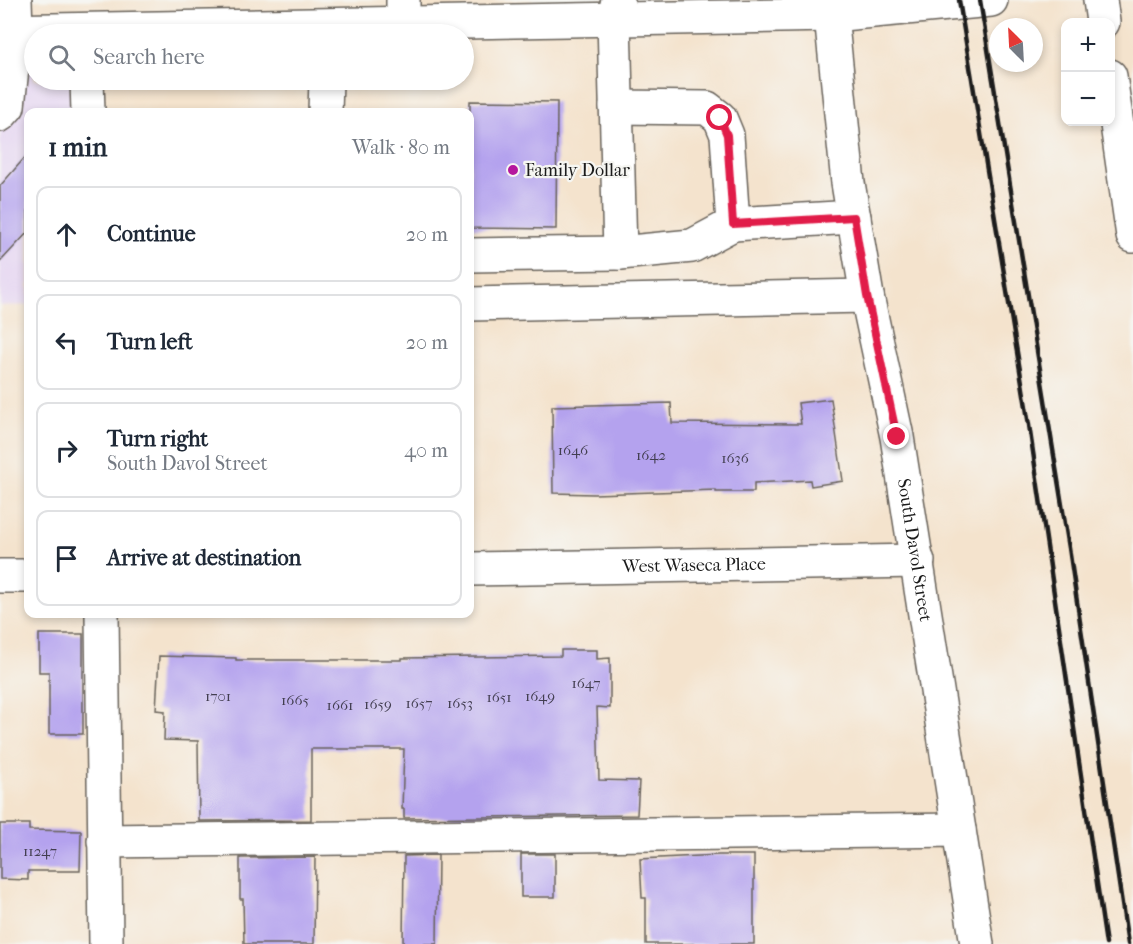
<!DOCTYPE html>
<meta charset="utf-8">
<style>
body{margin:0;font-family:"IM FELL French Canon",serif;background:#f2f2f3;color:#1f2937}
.controls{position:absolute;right:18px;top:18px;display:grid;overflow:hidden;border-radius:12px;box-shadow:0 3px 9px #0003}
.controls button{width:54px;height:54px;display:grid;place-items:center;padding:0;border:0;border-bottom:2px solid #e0e1e3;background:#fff;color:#1f2937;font:30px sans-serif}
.compass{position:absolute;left:989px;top:18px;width:54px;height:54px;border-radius:50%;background:#fff;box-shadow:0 3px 9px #0003;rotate:336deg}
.stop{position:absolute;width:18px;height:18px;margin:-14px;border:4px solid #e11d48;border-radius:50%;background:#fff}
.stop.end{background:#e11d48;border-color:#fff;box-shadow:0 2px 6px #0008}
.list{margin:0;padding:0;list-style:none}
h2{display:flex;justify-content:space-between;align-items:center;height:78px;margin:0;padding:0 24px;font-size:26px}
h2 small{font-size:20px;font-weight:400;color:#747a83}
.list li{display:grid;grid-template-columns:39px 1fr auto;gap:18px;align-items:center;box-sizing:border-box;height:96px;margin:0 12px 12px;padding:0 12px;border:2px solid #e0e1e3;border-radius:12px}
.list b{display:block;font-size:22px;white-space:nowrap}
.list p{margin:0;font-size:20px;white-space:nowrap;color:#747a83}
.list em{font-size:20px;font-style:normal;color:#747a83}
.icon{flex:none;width:33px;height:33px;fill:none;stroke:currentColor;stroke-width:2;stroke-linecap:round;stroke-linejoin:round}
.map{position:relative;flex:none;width:1133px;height:944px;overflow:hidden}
.search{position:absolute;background:#fff;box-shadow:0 3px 9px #0003;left:24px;top:24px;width:450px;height:66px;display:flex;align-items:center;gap:15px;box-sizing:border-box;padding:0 21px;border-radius:33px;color:#747a83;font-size:22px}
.panel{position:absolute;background:#fff;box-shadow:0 3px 9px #0003;left:24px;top:108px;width:450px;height:510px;border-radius:12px}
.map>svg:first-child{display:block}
.built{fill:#e4d3f2}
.building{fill:#b4a2ee}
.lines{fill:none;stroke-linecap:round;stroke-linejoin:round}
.minor-casing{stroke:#68625a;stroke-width:36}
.major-casing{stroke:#68625a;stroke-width:36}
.highway-casing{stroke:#68625a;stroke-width:36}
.minor{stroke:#fff;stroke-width:33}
.major{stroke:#fff;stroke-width:33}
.highway{stroke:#fff;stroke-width:33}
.rail{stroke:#1c1c1c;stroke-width:4.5}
.route{stroke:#e11d48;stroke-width:8}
.poi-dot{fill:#b5179e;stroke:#f6f6f2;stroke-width:2}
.labels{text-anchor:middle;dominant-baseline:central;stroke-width:4.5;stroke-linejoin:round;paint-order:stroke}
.number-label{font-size:15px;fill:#423e50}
.poi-label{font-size:18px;fill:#1c1c1c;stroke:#f6f6f2;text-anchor:start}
.street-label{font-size:18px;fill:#1c1c1c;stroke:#f6f6f2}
</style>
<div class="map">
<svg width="1133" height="944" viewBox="0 0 1133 944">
<rect width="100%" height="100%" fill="#f6f6f2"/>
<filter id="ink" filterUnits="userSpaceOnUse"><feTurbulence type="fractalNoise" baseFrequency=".0167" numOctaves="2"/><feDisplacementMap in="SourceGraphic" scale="12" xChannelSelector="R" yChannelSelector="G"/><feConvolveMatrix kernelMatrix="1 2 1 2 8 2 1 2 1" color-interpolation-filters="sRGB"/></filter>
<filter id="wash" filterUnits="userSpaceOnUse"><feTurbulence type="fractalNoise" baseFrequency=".008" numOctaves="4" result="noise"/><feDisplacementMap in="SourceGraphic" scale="24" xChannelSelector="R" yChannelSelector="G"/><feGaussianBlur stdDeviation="1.35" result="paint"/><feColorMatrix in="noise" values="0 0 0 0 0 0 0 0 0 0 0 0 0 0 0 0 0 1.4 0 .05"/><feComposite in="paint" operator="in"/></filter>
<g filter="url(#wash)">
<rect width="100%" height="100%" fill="#f4e3cd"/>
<path class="built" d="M34 67V80H77L78 112H28V305L0 306V68Z"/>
<g id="blocks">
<g class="building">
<path d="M470 101 557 102 556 229 470 228Z"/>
<path d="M28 154V232L0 262V186Z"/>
<path d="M831 399 843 481 811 486 810 480 754 483V492H716V490L594 494 553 493 552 406 671 403 672 423 801 424 798 403Z"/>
<path d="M39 634H83V734H49V672H39Z"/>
<path d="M561 650H597V659L610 658V708L597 707 599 780 639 781 637 815 404 818V809H402L404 749H311V820L199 821 198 741 164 740 165 711 156 710 159 656 236 658V660H402V658L561 656Z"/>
<path d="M0 824H29V830L81 831 80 871H28V880L0 879Z"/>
<rect x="521" y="854" width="34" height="43"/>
<path d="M438 855 437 944H403L404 856Z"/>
<path d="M719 855H754V944H646V898H642L640 859Z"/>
<path d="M315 857 314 944H244L243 899H240V858Z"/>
</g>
</g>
</g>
<g filter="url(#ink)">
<use href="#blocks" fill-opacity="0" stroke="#68625a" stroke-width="1.5"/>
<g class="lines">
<defs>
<g id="minor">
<path d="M618 0 614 19 620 253"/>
<path id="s1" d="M831 15 848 183 867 296 897 437 977 944"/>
<path d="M403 22V0"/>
<path d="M87 80 88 112"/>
<path d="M616 107 707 108 720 118 727 135 733 224 854 217"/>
<path d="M325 112 326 80"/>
<path d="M0 115 8 106 16 30 15 0"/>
<path d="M470 255 620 253 692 246 733 224"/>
<path d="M470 304 867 296"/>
<path id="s2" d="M470 569 918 561"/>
<path d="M0 576H28"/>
<path d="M102 614 106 944"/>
<path d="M104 841 959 830"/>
</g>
<g id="major">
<path d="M1100 0 1103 22"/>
<path d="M0 31 831 15 991 0"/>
<path d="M1110 76 1133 236"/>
</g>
<path id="highway" d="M1125 177 1133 202"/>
</defs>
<use href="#minor" class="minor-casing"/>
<use href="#major" class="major-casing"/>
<use href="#highway" class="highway-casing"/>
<use href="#minor" class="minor"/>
<use href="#major" class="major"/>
<use href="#highway" class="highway"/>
<g class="rail">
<path d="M959 0 1029 425 1106 944"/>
<path d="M980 0 1069 548 1128 944"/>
</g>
</g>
</g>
<g class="lines" filter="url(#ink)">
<path class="route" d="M720 118 727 135 733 224 854 217 867 296 897 437"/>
</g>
<circle class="poi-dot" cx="513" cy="170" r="6"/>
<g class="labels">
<g class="number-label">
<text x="573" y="450">1646</text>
<text x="651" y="455">1642</text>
<text x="735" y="458">1636</text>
<text x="586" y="683">1647</text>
<text x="218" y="696">1701</text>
<text x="540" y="696">1649</text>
<text x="499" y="697">1651</text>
<text x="295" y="700">1665</text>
<text x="419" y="703">1657</text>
<text x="460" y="703">1653</text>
<text x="378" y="704">1659</text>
<text x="340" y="705">1661</text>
<text x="40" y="851">11247</text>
</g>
<g class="poi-label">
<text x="525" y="170">Family Dollar</text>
</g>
<g class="street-label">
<text stroke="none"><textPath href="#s1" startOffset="542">South Davol Street</textPath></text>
<text stroke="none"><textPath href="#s2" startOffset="224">West Waseca Place</textPath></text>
</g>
</g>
</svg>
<div class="controls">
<button>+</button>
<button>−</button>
</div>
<svg class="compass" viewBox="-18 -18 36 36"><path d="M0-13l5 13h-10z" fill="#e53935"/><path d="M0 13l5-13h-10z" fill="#747a83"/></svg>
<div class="stop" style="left:720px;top:118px"></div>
<div class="stop end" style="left:897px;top:437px"></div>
<div class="search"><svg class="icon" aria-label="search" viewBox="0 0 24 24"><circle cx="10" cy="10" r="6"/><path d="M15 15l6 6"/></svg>Search here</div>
<section class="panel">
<h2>1 min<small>Walk · 80 m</small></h2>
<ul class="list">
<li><svg class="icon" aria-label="ahead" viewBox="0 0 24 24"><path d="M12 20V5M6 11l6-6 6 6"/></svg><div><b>Continue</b></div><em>20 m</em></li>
<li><svg class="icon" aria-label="left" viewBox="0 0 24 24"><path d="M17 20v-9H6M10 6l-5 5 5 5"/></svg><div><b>Turn left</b></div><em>20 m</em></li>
<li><svg class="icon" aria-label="right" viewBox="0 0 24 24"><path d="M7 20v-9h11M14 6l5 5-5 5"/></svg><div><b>Turn right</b><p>South Davol Street</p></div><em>40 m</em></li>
<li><svg class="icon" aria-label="arrive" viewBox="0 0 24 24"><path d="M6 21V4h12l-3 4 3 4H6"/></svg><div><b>Arrive at destination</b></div></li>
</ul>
</section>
</div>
